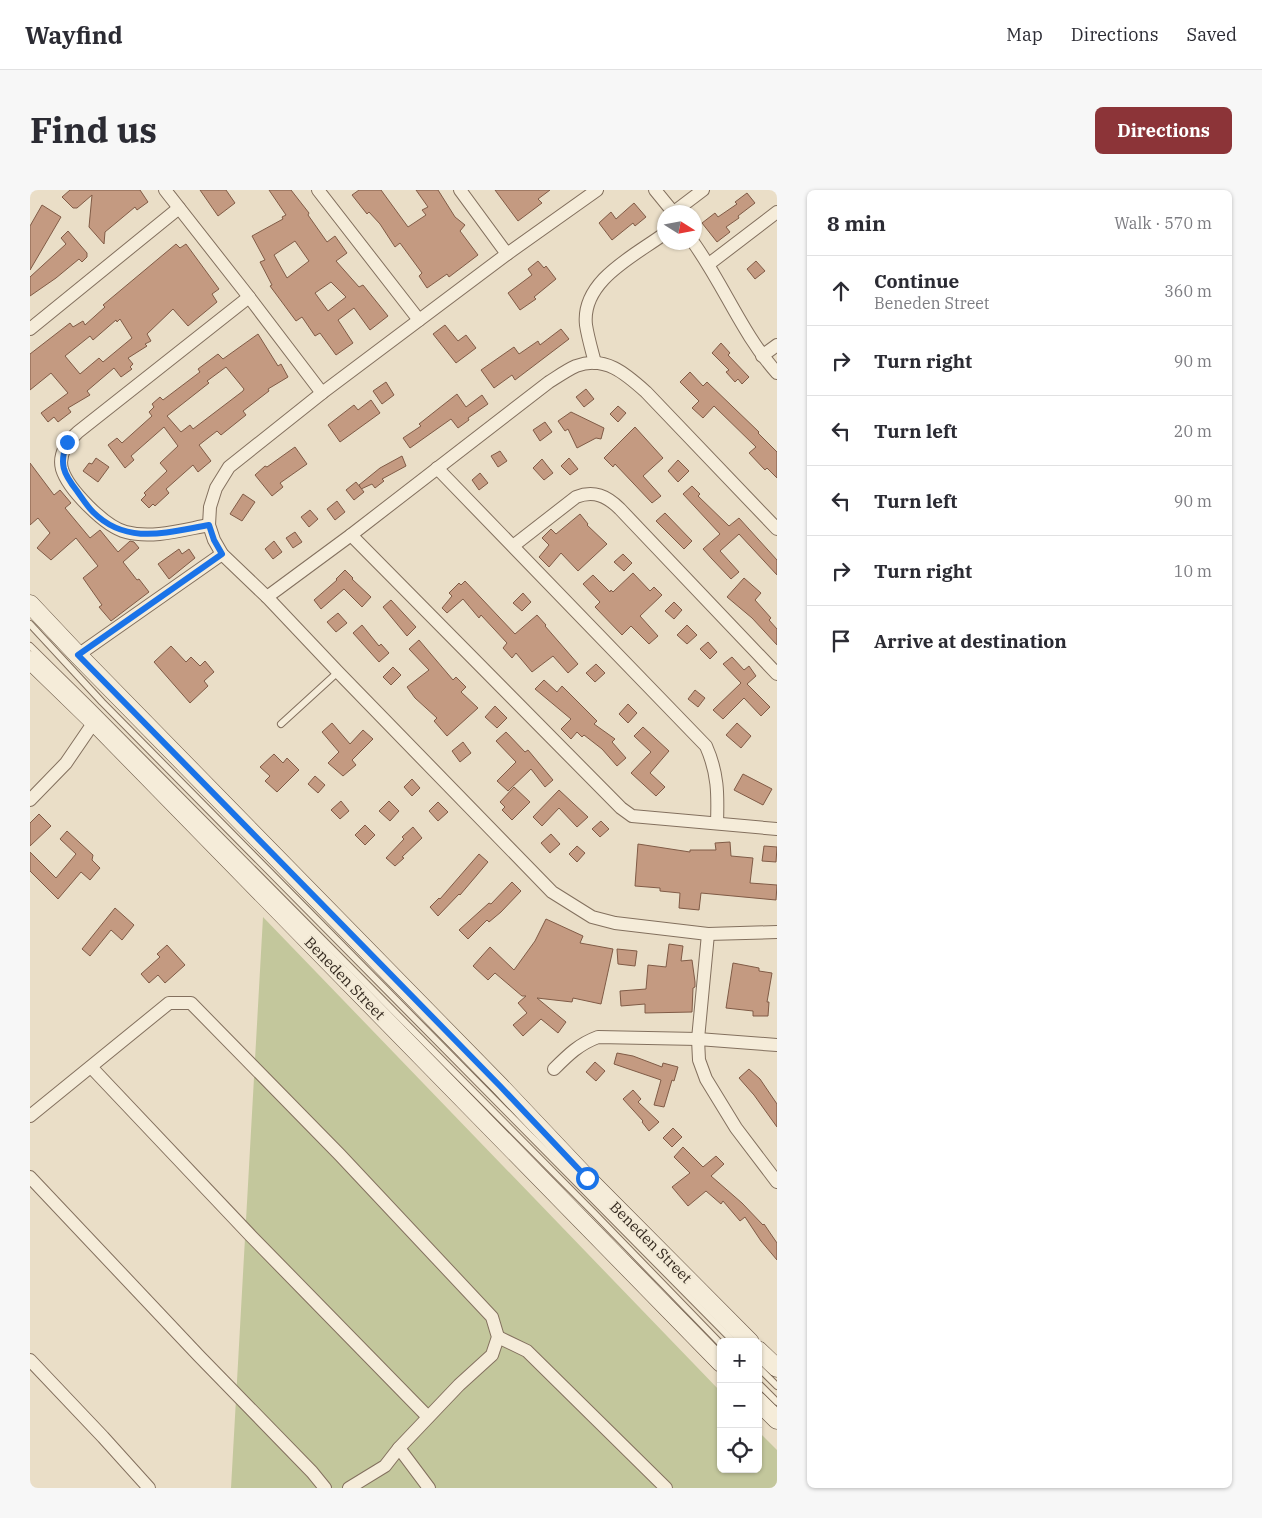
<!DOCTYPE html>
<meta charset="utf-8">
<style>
body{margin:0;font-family:"IBM Plex Serif",serif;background:#f7f7f7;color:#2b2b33}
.controls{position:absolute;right:15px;bottom:15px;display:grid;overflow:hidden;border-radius:8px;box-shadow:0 1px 4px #0004}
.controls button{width:45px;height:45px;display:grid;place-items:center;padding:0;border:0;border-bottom:1px solid #e1e1e2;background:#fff;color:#2b2b33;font:25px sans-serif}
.compass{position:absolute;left:627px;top:15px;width:45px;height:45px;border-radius:50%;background:#fff;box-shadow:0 1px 4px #0004;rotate:101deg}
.stop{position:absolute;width:15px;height:15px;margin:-11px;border:4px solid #1a73e8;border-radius:50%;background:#fff}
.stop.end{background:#1a73e8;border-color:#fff;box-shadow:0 1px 5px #0008}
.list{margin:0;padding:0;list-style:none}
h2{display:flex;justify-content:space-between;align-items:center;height:65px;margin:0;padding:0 20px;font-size:21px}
h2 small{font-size:16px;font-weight:400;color:#7c7c81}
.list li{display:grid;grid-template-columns:32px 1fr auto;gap:15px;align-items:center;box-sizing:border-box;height:70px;padding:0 20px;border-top:1px solid #e1e1e2}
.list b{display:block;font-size:19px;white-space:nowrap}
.list p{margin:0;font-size:16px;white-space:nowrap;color:#7c7c81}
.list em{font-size:16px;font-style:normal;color:#7c7c81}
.icon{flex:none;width:28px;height:28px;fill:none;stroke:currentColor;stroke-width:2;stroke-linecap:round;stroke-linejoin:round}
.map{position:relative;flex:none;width:747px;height:1298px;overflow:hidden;border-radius:8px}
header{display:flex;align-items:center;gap:30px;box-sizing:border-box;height:70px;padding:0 25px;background:#fff;border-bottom:1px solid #e1e1e2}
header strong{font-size:24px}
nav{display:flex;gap:28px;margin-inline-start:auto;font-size:18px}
.intro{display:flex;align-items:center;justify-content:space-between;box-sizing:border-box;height:120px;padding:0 30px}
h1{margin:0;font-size:35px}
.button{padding:12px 22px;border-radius:8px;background:#8c3438;color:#fff;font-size:18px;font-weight:700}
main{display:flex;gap:30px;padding:0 30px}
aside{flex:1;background:#fff;border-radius:8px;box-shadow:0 1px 4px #0004}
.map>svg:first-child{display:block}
.green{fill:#c3c79c}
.building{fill:#c49a81;stroke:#805b46;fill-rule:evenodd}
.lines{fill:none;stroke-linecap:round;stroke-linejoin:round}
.lane-casing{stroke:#83705e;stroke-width:8}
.street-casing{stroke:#83705e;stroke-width:14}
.secondary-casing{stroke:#655241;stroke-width:19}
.lane{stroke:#f5ecd9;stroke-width:6}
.street{stroke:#f5ecd9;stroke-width:12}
.secondary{stroke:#f5ecd9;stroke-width:18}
.route{stroke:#1a73e8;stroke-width:6}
.labels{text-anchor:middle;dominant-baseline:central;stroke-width:4;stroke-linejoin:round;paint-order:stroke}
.street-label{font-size:15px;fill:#352a20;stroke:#f2e9d5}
</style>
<header>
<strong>Wayfind</strong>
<nav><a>Map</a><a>Directions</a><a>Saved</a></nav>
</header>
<div class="intro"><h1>Find us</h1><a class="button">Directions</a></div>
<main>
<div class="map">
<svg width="747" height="1298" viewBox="0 0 747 1298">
<rect width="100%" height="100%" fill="#eadec7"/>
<path class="green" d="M233 727 691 1202V1279H728V1241L747 1260V1298H201Z"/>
<g class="building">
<path d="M40 0H110L118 12 107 20 105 17 75 42 74 54 59 37 62 5 47 18H43L32 7Z"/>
<path d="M170 0H196L205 13 188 26Z"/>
<path d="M239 0H261L279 23 278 25 297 52 305 46 317 63 306 71 329 97 333 95 358 126 340 140 324 118 308 130 323 153 306 165 290 143 285 146 272 127 266 131 240 96 242 95 230 72 235 70 222 46 253 29 252 27 256 25ZM265 51 279 71 257 88 244 65ZM301 92 316 107 298 121 285 103Z"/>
<path d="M329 0H351L378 37 396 25 392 20 398 17 386 0H408L425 27 435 35 430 41 448 65 419 87 417 84 397 98 389 86 392 83 370 53 365 57 350 34 339 22 337 24 322 5Z"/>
<path d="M465 0H520L508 9 512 13 488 31Z"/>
<path d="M717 3 725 13 708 26 709 28 696 37 700 42 687 52 672 33 685 23 688 27 707 14 705 12Z"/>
<path d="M604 13 616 27 605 36 603 33 582 50 569 33 581 22 586 29Z"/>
<path d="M12 15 31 27 0 80V36Z"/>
<path d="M38 41 57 63V67L52 72 49 69 26 88 0 106V87L36 54 31 48Z"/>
<path d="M146 54 150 58 156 54 189 99 182 104 187 112 158 136 143 119 117 144 121 151 115 154 117 156 98 168 103 174 100 177 102 179 91 187 84 178 57 201 60 205 38 218 41 222 28 232 24 227 18 232 11 223 38 203 21 183 0 200V164L40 133 43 137 53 131 55 135 75 117 73 115ZM90 129 102 148 73 172 69 168 50 184 35 166 60 146 63 150 86 130 87 132Z"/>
<path d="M508 71 514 78 516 76 526 89 504 107 506 109 490 120 478 103 502 85 498 79Z"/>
<path d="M726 71 735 81 725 89 717 79Z"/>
<path d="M415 135 428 151 436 145 446 158 426 173 403 144Z"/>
<path d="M531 139 539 149 485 190 482 185 464 198 451 180 484 157 489 164 508 151 510 155Z"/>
<path d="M228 144 248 176 251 174 258 187 238 199 239 201 213 221 216 225 191 245 187 241 169 255 181 271 168 282 163 275 136 299 139 303 125 316 123 314 119 318 111 310 116 305 114 303 137 281 130 273 148 256 134 237 101 266 104 270 95 278 78 255 87 248 92 253 122 226 119 222 124 217 122 214 130 207 133 210 170 182 168 179 188 164 193 169ZM196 177 214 199 213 201 163 239 160 235 151 242 137 226 179 193 177 191Z"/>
<path d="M691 153 700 163 698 165 719 187 712 194 708 189 705 192 696 182 699 180 682 163Z"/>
<path d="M660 182 673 196 677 192 729 242 728 243 747 262V288L737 278 735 280 719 263 726 257 684 216 673 228 662 218 669 211 650 192Z"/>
<path d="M356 192 364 205 352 214 343 201Z"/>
<path d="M556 199 564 209 554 217 546 207Z"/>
<path d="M427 204 436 217 452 205 458 214 438 228 439 230 428 238 421 229 380 258 373 248 391 236 389 234Z"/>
<path d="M341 210 350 223 310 252 298 235 324 215 328 220Z"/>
<path d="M588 216 596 223 588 232 580 224Z"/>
<path d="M541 222 574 238 571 249 566 248 547 258 538 239 535 241 528 231Z"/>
<path d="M515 232 522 242 510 251 503 240Z"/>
<path d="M605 237 633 268 613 286 631 306 622 313 585 274 583 277 574 268Z"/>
<path d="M265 257 277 274 250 293 253 297 242 306 225 285 235 276 237 277Z"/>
<path d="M470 261 477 271 468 277 461 266Z"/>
<path d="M372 266 376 276 352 289 354 291 345 298 342 294 331 299 329 295 350 278Z"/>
<path d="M66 268 79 277 68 292 53 281 59 273 62 274Z"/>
<path d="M539 268 548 279 540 285 531 276Z"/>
<path d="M512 269 523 283 514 290 503 278Z"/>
<path d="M648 270 659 281 648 292 638 281Z"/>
<path d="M0 273 24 305 30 300 41 313 35 318 60 348 70 340 88 362 100 351 104 352 109 358 93 372 107 390 109 389 119 402 81 431 69 417 72 415 53 388 68 376 46 348 21 370 7 358 20 343 8 328 0 335Z"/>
<path d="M450 283 458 293 449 300 442 290Z"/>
<path d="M326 292 334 302 324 310 316 300Z"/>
<path d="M662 296 670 304 668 306 699 336 709 328 747 370V385L709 344 690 361 709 382 701 389 682 369 673 359 690 344 653 304Z"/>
<path d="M213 304 225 312 212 331 200 324Z"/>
<path d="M307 311 315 322 305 330 297 319Z"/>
<path d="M280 320 288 329 279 337 271 327Z"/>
<path d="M635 323 662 351 654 359 626 331Z"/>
<path d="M550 324 558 334 557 335 577 354 548 381 531 363 519 377 509 367 519 355 512 348 521 339 526 344Z"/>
<path d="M265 342 272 352 263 358 256 348Z"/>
<path d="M244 351 252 362 243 369 235 359Z"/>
<path d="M149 359 152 364 159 359 165 368 139 389 128 374Z"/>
<path d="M593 364 602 373 594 381 584 372Z"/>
<path d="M315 380 323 388 322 389 341 407 332 417 314 399 291 419 284 410 307 390 306 389Z"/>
<path d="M603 383 620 401 624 397 632 405 610 426 628 446 619 454 601 436 592 445 565 417 570 412 553 394 563 385 580 402 581 400 583 402Z"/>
<path d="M714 388 731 403 725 410 741 428 739 430 747 439V455L722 428 697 407Z"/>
<path d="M435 391 485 444 507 425 516 435 515 436 548 474 538 483 523 466 502 482 486 463 482 468 473 458 477 453 451 425 449 428 433 409 417 423 412 418 422 406 419 403 429 393 431 395Z"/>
<path d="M493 403 501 412 492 421 483 413Z"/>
<path d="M361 410 386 437 377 446 353 417Z"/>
<path d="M644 412 652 420 644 429 635 421Z"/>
<path d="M308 423 317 433 306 442 297 432Z"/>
<path d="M332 435 349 456 351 454 359 463 349 472 323 443Z"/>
<path d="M657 435 667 445 657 454 647 445Z"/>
<path d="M389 450 423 490 426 487 436 497 431 502 448 518 417 546 404 531 407 528 385 508 377 497 399 480 379 459Z"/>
<path d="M678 452 687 462 680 469 670 459Z"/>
<path d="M141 456 156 472 161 467 170 476 175 471 184 482 174 491 178 496 160 513 124 472Z"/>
<path d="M702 467 714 480 719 476 726 486 717 494 740 517 731 526 714 508 693 529 683 520 711 493 693 474Z"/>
<path d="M566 474 575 483 565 492 556 483Z"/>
<path d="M363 477 371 485 361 495 353 487Z"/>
<path d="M514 490 527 502 532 496 567 531 564 534 585 549 582 552 596 568 587 576 572 559 554 545 552 547 547 542 541 549 531 539 541 529 505 499Z"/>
<path d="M665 500 675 508 668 517 658 509Z"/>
<path d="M598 514 607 523 598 533 589 524Z"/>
<path d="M465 516 477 528 467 538 455 527Z"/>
<path d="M302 533 320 554 333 540 343 549 322 570 326 575 313 586 298 573 309 562 292 542Z"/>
<path d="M707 533 721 546 711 558 696 545Z"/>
<path d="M613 537 639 561 620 583 635 597 626 606 601 583 621 562 604 546Z"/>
<path d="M476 542 495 562 498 560 523 590 515 597 501 579 478 601 467 591 486 572 466 551Z"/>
<path d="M433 552 441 563 430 572 422 561Z"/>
<path d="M244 564 253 573 257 568 269 580 247 602 235 591 240 586 230 577Z"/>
<path d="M713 584 742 599 733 615 704 600Z"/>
<path d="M285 586 295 595 288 603 278 594Z"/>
<path d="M382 589 390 598 382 606 374 597Z"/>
<path d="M484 597 500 612 482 630 472 620 475 617 470 612Z"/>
<path d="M529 600 558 627 547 637 529 618 512 636 503 627Z"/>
<path d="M311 611 319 621 310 629 301 620Z"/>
<path d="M359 611 369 621 360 631 349 621Z"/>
<path d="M408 612 418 622 408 631 399 621Z"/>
<path d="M9 624 21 636 0 656V633Z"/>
<path d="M571 631 579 639 570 647 562 639Z"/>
<path d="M335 635 345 645 335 655 325 645Z"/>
<path d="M383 637 392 648 372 667 374 668 365 676 356 668 374 649 372 647Z"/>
<path d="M37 641 63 665 62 670 70 678 60 690 51 682 28 709 0 681V662L26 688 46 664 30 649Z"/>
<path d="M521 644 530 654 520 663 511 653Z"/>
<path d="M700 652 701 666 723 668 720 693 747 695 746 710 671 703 669 720 649 718 650 703 630 701V698L605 696 608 654 660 662V660H686L685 653Z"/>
<path d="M547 656 555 663 547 672 539 664Z"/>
<path d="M734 656 747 657 746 672 732 671Z"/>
<path d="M449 664 458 672 430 705 429 704 408 726 400 717 409 708 410 709Z"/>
<path d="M482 692 491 701 471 722 459 732 457 730 438 749 429 740 459 713 461 714Z"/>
<path d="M85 718 104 735 92 750 81 740 60 766 52 759Z"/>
<path d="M516 729 553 746 550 753 583 759 571 814 543 808 542 812 507 808 536 832 528 843 511 829 493 846 483 835 497 823 488 813 496 806H492L465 783 458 790 443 776 460 757 484 780 505 751Z"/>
<path d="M639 754 653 756 651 771 662 770 665 792V797L663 798 662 822 615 823V814L591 816 590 801 616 799 618 775 636 777Z"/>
<path d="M137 755 155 775 135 793 128 785 119 793 111 784 130 767 127 764Z"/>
<path d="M587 759 607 761 605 776 588 774Z"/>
<path d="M703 773 729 778V781L742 783 737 812H739L738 826H723V821L696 818Z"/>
<path d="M587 863 603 866 632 877 633 873 648 877 644 891 642 890 634 917 624 915 631 890 584 874Z"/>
<path d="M565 872 575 881 566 891 556 882Z"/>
<path d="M719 879 730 889 747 914V937L724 905 709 888Z"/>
<path d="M603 900 611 909 608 912 629 932 619 941 612 932 613 931 593 909Z"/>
<path d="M643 938 652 947 642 957 633 948Z"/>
<path d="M653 957 673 977 686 966 694 974 681 986 712 1013 733 1035 734 1034 747 1053V1070L731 1051 715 1027 710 1031 693 1011 691 1014 676 1001 658 1016 642 997 660 983 644 967Z"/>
</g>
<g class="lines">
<defs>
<g id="lane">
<path d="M0 434 72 512 704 1152"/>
<path d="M0 456 62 517 564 1023 691 1154"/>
<path d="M251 534 308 482"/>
<path d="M728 1177 747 1196"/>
<path d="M728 1193 747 1212"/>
</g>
<g id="street">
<path d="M135 0 219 107 292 203"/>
<path d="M288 0 389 130"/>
<path d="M430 0 477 64"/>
<path d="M567 0 477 64 292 203 199 277 186 298 180 317 179 335 184 350 192 364 237 407 308 482 522 702 562 727 585 733 678 744 747 742"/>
<path d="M625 0 643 22"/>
<path d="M644 22 673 0"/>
<path d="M663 52C694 95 712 144 747 183"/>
<path d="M679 74 747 22"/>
<path d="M0 139 149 18"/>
<path d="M732 166 747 155"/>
<path d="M565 173C562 161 558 148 556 135 551 91 604 66 634 44"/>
<path d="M407 278 676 556C688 583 688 604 687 633"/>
<path d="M179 335C152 340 122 349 96 342 75 337 38 299 32 279 28 264 38 251 48 242L219 107"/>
<path d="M321 345 591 618 602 626 747 639"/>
<path d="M483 356 546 307C564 300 577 306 590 319L747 484"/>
<path d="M237 407 321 345 519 192C527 187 537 180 546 176 575 165 596 184 616 202L747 339"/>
<path d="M48 465 192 364"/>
<path d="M0 610 36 573 64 532"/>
<path d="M678 744 668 849 669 870 676 889 706 938 747 992"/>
<path d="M61 877 221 1046 398 1227"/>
<path d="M524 879C538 865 549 854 568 847L668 849 747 855"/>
<path d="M0 926 139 813H161L310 965 462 1127 468 1147 462 1165 429 1195 369 1258 355 1276 319 1298"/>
<path d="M0 987 169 1166 282 1282 295 1298"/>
<path d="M468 1147 497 1161 636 1298"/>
<path d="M0 1170 73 1247 119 1298"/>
<path d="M369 1258 399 1298"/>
</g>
<g id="secondary">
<path d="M0 414 48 465 470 896 557 988 720 1152"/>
<path d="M0 470 68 536 691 1173"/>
<path d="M728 1160 747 1178"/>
<path d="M728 1211 747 1230"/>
</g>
</defs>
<use href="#lane" class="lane-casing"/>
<use href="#street" class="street-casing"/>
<use href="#secondary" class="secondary-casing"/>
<use href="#lane" class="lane"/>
<use href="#street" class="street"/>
<use href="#secondary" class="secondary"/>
</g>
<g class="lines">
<path class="route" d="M37 252C29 274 33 283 47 301 52 308 57 316 63 322 97 356 138 342 179 335L184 350 192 364 48 465 470 896 557 988"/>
</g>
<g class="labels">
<g class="street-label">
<text transform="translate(315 788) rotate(46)">Beneden Street</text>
<text transform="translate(621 1052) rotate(45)">Beneden Street</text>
</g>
</g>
</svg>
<div class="controls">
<button>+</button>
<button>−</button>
<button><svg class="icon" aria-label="locate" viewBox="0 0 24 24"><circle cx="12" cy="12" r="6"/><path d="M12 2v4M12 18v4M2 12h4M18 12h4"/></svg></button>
</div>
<svg class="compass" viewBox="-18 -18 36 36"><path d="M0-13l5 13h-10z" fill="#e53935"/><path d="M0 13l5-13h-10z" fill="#7c7c81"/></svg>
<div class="stop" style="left:557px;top:988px"></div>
<div class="stop end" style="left:37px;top:252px"></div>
</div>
<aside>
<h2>8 min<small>Walk · 570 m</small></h2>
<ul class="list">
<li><svg class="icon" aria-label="ahead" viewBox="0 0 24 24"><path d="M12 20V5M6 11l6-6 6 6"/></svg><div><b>Continue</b><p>Beneden Street</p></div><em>360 m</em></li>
<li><svg class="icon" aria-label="right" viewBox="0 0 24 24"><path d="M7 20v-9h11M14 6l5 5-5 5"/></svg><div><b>Turn right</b></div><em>90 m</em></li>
<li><svg class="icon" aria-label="left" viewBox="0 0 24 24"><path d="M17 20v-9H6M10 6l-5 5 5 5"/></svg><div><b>Turn left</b></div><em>20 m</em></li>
<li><svg class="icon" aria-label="left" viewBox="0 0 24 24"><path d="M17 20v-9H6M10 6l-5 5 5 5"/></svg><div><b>Turn left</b></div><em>90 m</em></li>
<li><svg class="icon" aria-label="right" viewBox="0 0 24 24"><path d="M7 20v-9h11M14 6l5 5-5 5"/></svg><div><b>Turn right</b></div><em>10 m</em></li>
<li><svg class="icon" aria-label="arrive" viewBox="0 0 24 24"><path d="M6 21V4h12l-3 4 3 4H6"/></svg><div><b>Arrive at destination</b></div></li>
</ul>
</aside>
</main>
